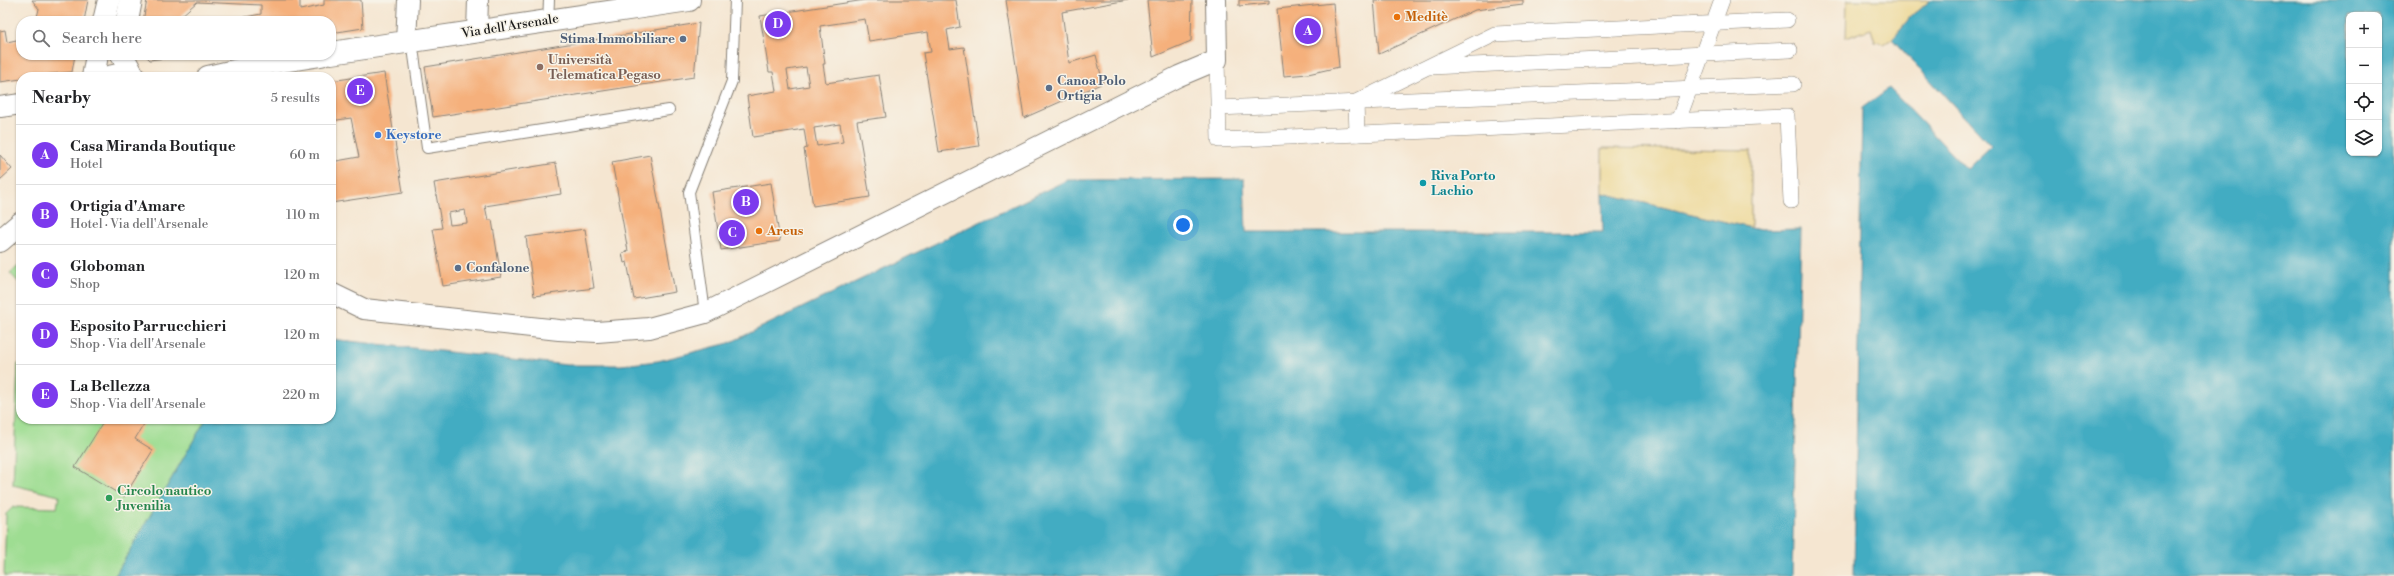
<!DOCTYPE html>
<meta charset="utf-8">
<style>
body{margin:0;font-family:"Libre Bodoni",serif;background:#f2f2f2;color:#202124}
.controls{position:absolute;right:12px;top:12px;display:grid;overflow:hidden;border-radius:8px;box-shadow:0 1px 3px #0004}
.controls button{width:36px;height:36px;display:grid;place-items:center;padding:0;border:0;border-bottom:1px solid #e0e0e0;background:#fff;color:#202124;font:20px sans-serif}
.you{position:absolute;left:1183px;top:225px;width:14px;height:14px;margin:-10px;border:3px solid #fff;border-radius:50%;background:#1a73e8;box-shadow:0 0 0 6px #1a73e833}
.badge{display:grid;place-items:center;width:26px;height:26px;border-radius:50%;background:#7c3aed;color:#fff;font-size:13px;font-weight:700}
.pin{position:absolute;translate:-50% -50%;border:2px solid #fff;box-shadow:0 1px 4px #0006}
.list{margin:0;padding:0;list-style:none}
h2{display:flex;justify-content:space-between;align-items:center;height:52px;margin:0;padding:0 16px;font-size:17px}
h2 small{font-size:13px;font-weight:400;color:#757577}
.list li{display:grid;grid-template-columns:26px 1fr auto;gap:12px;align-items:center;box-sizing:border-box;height:60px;padding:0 16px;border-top:1px solid #e0e0e0}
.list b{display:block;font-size:15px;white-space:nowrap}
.list p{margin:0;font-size:13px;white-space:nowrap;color:#757577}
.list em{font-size:13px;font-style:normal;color:#757577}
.icon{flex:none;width:22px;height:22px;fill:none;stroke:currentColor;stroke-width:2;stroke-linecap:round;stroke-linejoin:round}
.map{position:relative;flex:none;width:2394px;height:576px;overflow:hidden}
.search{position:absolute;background:#fff;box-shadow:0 1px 3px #0004;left:16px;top:16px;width:320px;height:44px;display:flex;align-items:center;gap:10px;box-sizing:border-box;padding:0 14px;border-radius:16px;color:#757577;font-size:15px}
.panel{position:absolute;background:#fff;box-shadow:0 1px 3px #0004;left:16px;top:72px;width:320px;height:352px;border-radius:16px}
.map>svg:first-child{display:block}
.green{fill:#9edd92;stroke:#5d7c57}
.sand{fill:#eeda9e;stroke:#857b5d}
.water{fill:#43acc2;stroke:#30646f;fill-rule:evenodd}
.building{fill:#f5b07b;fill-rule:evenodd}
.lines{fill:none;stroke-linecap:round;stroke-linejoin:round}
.service-casing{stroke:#888176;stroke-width:12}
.pedestrian-casing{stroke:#888176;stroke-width:16}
.minor-casing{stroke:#888176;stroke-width:22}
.tertiary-casing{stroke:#888176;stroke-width:24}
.secondary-casing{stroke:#888176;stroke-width:24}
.service{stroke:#fff;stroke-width:10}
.pedestrian{stroke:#fff;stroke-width:15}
.minor{stroke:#fff;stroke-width:20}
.tertiary{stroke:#fff;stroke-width:22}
.secondary{stroke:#fff;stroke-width:22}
.food-dot{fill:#e8710a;stroke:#f7f3e8;stroke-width:1.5}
.service-dot{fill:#5c6f8a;stroke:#f7f3e8;stroke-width:1.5}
.education-dot{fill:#8d6e63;stroke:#f7f3e8;stroke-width:1.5}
.shop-dot{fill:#3f7fe0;stroke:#f7f3e8;stroke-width:1.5}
.culture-dot{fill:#0f9aa8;stroke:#f7f3e8;stroke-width:1.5}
.leisure-dot{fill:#2e9e5b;stroke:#f7f3e8;stroke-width:1.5}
.labels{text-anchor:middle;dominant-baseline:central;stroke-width:3;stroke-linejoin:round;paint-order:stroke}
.food-label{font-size:13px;font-weight:bold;fill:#c56008;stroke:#f7f3e8;text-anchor:start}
.street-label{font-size:13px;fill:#1c1c1c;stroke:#f7f3e8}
.service-label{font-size:13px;font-weight:bold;fill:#4e5e75;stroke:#f7f3e8;text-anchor:start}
.education-label{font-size:13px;font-weight:bold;fill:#785e54;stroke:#f7f3e8;text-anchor:start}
.shop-label{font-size:13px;font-weight:bold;fill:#366cbe;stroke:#f7f3e8;text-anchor:start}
.culture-label{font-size:13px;font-weight:bold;fill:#0d838f;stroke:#f7f3e8;text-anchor:start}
.leisure-label{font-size:13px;font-weight:bold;fill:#27864d;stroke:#f7f3e8;text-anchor:start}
</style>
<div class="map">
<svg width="2394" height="576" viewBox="0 0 2394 576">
<rect width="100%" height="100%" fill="#f7f3e8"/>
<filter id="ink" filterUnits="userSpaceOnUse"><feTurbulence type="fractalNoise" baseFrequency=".025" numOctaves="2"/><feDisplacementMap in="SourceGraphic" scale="8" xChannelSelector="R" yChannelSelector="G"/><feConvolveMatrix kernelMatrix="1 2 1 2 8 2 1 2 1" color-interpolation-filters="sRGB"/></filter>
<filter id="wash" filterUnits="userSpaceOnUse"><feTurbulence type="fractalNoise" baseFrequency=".012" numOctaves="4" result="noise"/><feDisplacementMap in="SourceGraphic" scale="16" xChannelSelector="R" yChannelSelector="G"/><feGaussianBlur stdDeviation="0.9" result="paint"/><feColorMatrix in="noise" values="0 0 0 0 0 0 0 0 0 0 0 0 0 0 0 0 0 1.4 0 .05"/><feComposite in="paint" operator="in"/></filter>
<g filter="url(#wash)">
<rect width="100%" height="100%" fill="#f5e6d1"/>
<g class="green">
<path d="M21 264V285L10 273Z"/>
<path d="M21 363V419H206L115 576H4L6 514 13 507 57 508 59 496 13 485 18 364Z"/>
</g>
<g class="sand">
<path d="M1847 0H1931L1912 15 1892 39 1884 44 1875 42 1871 29 1846 38Z"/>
<path d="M1602 148 1751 150V228L1602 193Z"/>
</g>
<g class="water">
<path d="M1931 0H2394V576H1854L1862 108 1889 88 1967 169 1991 146 1892 39 1912 15ZM2349 15H2379V153H2349Z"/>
<path d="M1244 179 1246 232H1603L1602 193 1760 230 1801 229 1792 576H115L206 419H331V339L567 365H621L658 361 729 343 1067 180Z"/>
</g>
<g id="blocks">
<g class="building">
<path d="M32 0H88L84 21H36L39 9Z"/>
<path d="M147 0H300V10L324 5V0H361L363 28 331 33V21H224L261 14V5L197 2 181 16 180 21H143Z"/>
<path d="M865 0H956L960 27 947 30 950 49 964 47 979 146 939 152 923 53 931 52 928 32 869 41 865 19 820 26 825 64H823L826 83 879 75 886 117 857 121 870 197 813 206 804 149 807 148 804 129 753 137 747 96 776 91 773 72H769L760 16ZM806 67 809 86 790 89 787 70ZM840 124 843 142 817 146 814 128Z"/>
<path d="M1006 0H1128L1062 12 1069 63 1096 55 1103 83 1024 118Z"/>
<path d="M1147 0H1192L1191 41 1153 57Z"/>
<path d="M1239 0H1269V3L1239 6Z"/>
<path d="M1374 0H1523V4L1475 10 1379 54Z"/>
<path d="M1333 3 1339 67 1308 74 1284 76 1277 9Z"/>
<path d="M699 23 694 77 433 117 425 67Z"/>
<path d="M5 30 7 42 21 39V55H75L72 72 21 77V79L0 82V31Z"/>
<path d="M145 55H179V56L150 60Z"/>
<path d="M384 73 403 192 331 203V162L359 157 351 118 331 121V81Z"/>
<path d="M0 155 12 169 0 180Z"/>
<path d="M650 155 675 292 634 299 627 262 624 263 622 253 628 251 612 162Z"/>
<path d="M556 163 561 194 485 206 488 220H492L501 277 443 286 433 229 442 228 434 183ZM465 210 467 223 450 225 448 213Z"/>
<path d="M771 183 780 241 721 250 712 192Z"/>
<path d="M585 229 594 288 534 296 526 237Z"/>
<path d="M100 419H147L135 439 153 450 124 497 75 467 104 421Z"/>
</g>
</g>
</g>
<g filter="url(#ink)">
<use href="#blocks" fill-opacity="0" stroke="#888176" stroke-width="1"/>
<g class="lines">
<defs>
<g id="service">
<path d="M548 21 549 0"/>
<path d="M412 41 427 148 669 110"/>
<path d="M705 313 689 192 732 81 735 0"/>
</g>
<g id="pedestrian">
<path d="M1217 60 1219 140 1787 116 1791 201"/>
<path d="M1431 67 1790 50"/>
<path d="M1218 108 1793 84"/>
<path d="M1678 121 1722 0"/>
<path d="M1357 134 1356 102 1495 34 1787 20"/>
</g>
<g id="minor">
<path d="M477 31 478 0"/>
<path d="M406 42 408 0"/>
<path d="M0 107 21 104"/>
<path d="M331 293 364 309 559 330 597 332 649 328 705 313 1179 76 1217 60 1216 0"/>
</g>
<g id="tertiary">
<path d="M331 53 689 0"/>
<path d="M208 77 264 64 321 55"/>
</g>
<g id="secondary">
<path d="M104 21 109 0"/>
<path d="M127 21 131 0"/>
<path d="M122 55 134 77"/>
<path d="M93 77 97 55"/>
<path d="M109 77 118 75 132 77"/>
<path d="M0 241 21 223"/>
</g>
</defs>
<use href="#service" class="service-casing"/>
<use href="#pedestrian" class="pedestrian-casing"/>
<use href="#minor" class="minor-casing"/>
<use href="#tertiary" class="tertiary-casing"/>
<use href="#secondary" class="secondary-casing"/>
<use href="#service" class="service"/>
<use href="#pedestrian" class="pedestrian"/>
<use href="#minor" class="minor"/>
<use href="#tertiary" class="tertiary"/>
<use href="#secondary" class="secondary"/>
</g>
</g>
<g class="food-dot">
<circle cx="1397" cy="17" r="4"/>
<circle cx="759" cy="231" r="4"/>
</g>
<g class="service-dot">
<circle cx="683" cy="39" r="4"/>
<circle cx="1049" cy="88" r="4"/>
<circle cx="458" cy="268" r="4"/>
</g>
<circle class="education-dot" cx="540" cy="67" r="4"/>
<circle class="shop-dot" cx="378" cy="135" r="4"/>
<circle class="culture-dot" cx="1423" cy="183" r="4"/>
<circle class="leisure-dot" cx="109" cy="498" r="4"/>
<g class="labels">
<g class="food-label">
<text x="1405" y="17">Meditè</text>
<text x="767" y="231">Areus</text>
</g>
<g class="street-label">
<text transform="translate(510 26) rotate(-9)">Via dell'Arsenale</text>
</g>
<g class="service-label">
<text x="675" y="39" text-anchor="end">Stima Immobiliare</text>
<text x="1057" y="81">Canoa Polo<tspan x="1057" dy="15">Ortigia</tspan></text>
<text x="466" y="268">Confalone</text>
</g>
<g class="education-label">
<text x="548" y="60">Università<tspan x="548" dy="15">Telematica Pegaso</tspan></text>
</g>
<g class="shop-label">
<text x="386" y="135">Keystore</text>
</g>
<g class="culture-label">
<text x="1431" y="176">Riva Porto<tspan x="1431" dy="15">Lachio</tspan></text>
</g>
<g class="leisure-label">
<text x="117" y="491">Circolo nautico<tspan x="117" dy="15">Juvenilia</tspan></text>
</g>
</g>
</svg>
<div class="controls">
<button>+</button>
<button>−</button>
<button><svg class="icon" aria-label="locate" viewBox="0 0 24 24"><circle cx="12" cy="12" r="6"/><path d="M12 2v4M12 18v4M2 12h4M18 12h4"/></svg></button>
<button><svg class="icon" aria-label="layers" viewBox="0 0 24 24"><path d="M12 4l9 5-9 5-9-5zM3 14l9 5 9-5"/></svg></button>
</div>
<div class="you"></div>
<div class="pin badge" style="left:1308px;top:31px">A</div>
<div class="pin badge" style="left:746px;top:202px">B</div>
<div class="pin badge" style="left:732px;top:233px">C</div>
<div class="pin badge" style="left:778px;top:24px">D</div>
<div class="pin badge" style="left:360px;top:91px">E</div>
<div class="search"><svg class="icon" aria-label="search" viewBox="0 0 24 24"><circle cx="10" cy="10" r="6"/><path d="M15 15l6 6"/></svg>Search here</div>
<section class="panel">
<h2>Nearby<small>5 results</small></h2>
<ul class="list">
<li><span class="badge">A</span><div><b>Casa Miranda Boutique</b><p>Hotel</p></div><em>60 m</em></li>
<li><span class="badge">B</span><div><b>Ortigia d'Amare</b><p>Hotel · Via dell'Arsenale</p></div><em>110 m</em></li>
<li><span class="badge">C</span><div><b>Globoman</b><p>Shop</p></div><em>120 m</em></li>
<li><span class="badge">D</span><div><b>Esposito Parrucchieri</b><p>Shop · Via dell'Arsenale</p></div><em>120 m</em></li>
<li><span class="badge">E</span><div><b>La Bellezza</b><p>Shop · Via dell'Arsenale</p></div><em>220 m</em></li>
</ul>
</section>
</div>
